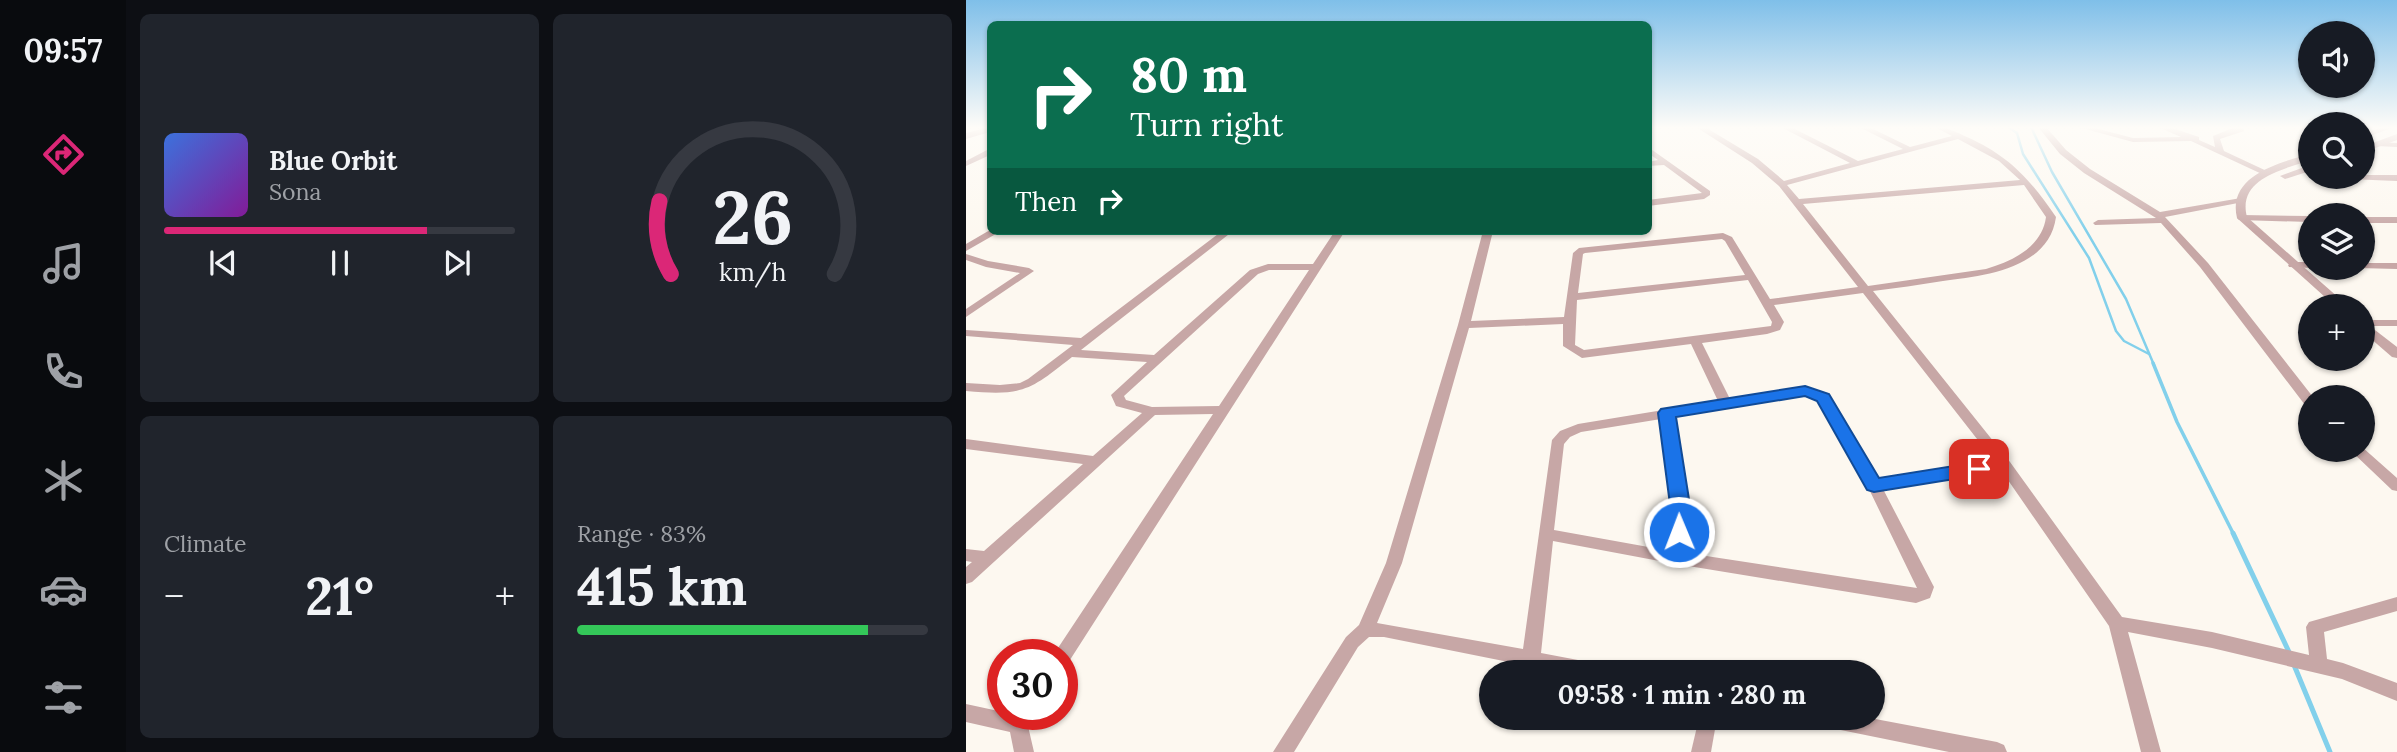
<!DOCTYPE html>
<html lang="en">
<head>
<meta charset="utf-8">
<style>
  body { margin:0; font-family:Lora,serif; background:#20242c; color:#f1f3f6; height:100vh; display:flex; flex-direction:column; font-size:26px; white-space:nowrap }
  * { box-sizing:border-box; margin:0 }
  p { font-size:23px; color:#9ea1a6 }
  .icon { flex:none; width:38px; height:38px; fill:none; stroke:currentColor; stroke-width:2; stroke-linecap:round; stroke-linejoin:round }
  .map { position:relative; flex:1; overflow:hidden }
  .drawer { display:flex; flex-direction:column; gap:14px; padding:14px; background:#0d0f14; width:840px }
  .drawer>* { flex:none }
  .hud { position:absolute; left:21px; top:21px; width:665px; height:214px; border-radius:10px; box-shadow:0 2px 5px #0004; background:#0b6e4f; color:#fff; overflow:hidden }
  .fabs { position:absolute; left:1332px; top:21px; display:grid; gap:14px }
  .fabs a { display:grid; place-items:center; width:77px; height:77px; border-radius:50%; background:#171b24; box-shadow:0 2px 5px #0004; font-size:35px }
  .speed { position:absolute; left:21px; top:639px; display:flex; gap:14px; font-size:35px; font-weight:700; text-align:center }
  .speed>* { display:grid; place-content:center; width:91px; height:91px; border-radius:50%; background:#171b24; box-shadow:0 2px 5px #0004; line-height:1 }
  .speed .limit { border:10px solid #d22; background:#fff; color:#111 }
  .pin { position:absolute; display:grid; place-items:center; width:60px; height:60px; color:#fff; margin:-30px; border-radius:14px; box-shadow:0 4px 10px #0006 }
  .me { position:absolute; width:77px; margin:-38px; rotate:359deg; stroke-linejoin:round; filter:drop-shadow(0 0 5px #0008) }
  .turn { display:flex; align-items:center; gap:24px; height:147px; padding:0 28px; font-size:32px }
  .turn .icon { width:91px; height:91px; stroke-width:2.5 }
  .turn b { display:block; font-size:49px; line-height:60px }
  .then { display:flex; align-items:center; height:66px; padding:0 28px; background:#0003; gap:14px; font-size:26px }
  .big { font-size:52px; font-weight:800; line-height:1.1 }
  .drawer .card { flex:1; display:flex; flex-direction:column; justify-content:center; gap:10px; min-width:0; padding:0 24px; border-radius:10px; background:#20242c }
  .drawer .dial { align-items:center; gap:0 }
  .dial svg { height:182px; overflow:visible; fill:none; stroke:#363941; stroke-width:7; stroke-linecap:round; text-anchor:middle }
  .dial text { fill:#f1f3f6; stroke:none }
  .song { display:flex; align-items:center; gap:21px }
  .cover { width:84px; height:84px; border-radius:10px; background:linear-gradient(135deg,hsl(220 70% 55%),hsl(290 70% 35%)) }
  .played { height:7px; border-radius:4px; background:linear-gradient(90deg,#db2777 75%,#363941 75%) }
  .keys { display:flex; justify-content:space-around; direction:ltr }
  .heat { display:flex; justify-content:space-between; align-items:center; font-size:38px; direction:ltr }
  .charge { height:10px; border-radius:5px; background:linear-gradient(90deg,#34c759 83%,#363941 0) }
  .drawer .tiles { flex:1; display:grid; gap:14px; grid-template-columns:repeat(2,1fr) }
  .trip { position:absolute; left:513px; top:660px; width:406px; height:70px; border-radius:35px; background:#171b24; box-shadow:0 2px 5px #0004; font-weight:800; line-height:70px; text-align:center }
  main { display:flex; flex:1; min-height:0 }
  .dock { display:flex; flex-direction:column; width:126px; justify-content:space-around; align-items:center; background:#090b0e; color:#9ea1a6 }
  .dock .icon { width:49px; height:49px }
  .dock .active { color:#db2777 }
  .dock b { font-size:32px; color:#f1f3f6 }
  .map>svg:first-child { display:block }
</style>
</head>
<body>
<main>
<nav class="dock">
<b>09:57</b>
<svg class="icon active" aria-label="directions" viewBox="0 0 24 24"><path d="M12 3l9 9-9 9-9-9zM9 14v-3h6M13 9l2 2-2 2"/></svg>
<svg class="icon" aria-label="music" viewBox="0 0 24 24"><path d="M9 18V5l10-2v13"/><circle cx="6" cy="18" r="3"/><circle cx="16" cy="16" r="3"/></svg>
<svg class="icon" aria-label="phone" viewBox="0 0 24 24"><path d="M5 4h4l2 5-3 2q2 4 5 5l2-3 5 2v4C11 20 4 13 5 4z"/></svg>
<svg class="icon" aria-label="climate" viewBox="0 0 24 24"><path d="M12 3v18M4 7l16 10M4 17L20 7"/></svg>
<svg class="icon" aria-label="car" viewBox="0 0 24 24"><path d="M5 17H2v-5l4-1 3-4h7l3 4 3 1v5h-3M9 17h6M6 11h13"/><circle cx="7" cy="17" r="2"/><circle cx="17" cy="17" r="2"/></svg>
<svg class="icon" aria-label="filters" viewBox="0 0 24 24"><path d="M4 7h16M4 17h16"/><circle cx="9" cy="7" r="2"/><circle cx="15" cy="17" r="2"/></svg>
</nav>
<section class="drawer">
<div class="tiles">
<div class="card">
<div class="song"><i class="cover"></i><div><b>Blue Orbit</b><p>Sona</p></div></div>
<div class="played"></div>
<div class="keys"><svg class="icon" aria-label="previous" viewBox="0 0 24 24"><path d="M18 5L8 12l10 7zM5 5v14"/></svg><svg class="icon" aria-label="pause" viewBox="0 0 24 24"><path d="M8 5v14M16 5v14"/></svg><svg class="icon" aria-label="next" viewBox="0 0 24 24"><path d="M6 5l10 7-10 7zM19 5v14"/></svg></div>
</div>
<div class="card dial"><svg viewBox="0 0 100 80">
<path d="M14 69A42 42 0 1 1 86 69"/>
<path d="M14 69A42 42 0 0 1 9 37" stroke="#db2777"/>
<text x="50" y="56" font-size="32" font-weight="700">26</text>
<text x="50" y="72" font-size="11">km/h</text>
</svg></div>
<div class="card"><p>Climate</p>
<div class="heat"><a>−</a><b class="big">21°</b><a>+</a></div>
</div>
<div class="card"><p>Range · 83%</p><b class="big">415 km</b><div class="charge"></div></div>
</div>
</section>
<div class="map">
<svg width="1431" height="752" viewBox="0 0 1431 752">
  <rect width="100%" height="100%" fill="#fdf8f0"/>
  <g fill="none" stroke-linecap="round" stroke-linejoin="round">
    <g stroke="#82d0eb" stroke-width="2.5">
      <polyline points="1042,127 1051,133 1057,154 1123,258 1150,331 1158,341 1183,354"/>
      <polyline points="1065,127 1086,172 1160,299 1188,365"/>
    </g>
    <polyline stroke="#82d0eb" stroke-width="3.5" points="1187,363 1211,422 1268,535"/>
    <g stroke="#82d0eb" stroke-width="5">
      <polyline points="1267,533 1323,652"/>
      <polyline points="1328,665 1364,752"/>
    </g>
    <g fill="#c7a7a6" fill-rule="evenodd">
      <path d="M 730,127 L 739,127 L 792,159 L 818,181 L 884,163 L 815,127 L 825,127 L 892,161 L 937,149 L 893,127 L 903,127 L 944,147 L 986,136 L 969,127 C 981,127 990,132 1001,137 C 1043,156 1064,179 1090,217 C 1083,269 1018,276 977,281 C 953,285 930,288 907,291 L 1044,462 L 1156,617 L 1246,632 L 1343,655 L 1340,627 L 1343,622 L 1431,597 L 1431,611 L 1358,632 L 1361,659 L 1377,663 L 1431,683 L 1431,701 L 1376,679 L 1246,648 L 1162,632 L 1195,752 L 1175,752 L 1143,626 L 1035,470 L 917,489 L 968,587 L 964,598 L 950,603 L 704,563 L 587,541 L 575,653 L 633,664 L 639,666 L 642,672 L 592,672 L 418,637 L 403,637 L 392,647 L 328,752 L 307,752 L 380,637 L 393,625 L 420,563 L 492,325 L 517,231 L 527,231 L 505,321 L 598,317 L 607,253 L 613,248 L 757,233 L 766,237 L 804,299 L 892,287 L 813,186 L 786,163 ZM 992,139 L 1033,161 L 1054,180 L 833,199 L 821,185 ZM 1058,185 L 1080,217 C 1076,247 1047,261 1020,269 L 902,286 L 837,204 ZM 756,239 L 759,241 L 779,275 L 612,293 L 617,254 L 619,253 ZM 782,280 L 806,322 L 805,326 L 618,350 L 609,345 L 611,300 ZM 897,293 L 1029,462 L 912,479 L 861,394 L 839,387 L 764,399 L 736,343 L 801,334 L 814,330 L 818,322 L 808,305 ZM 597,324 L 597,346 L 616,358 L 725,344 L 752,401 L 612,424 L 594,431 L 586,440 L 557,649 L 411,623 L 436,563 L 503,328 ZM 838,395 L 852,400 L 901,485 L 951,588 L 714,552 L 721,532 L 722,512 L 708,417 ZM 695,419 L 708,512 L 705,532 L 699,550 L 588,530 L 598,444 L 604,437 L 615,432 Z"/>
      <polygon points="1072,127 1080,127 1100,150 1124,169 1194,212 1275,198 1275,202 1272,203 1199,217 1242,263 1347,397 1344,397 1344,406 1339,405 1234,267 1195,223 1129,225 1127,223 1132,220 1190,218 1118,173 1094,154"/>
      <polygon points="1112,127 1125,127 1167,138 1215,137 1192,127 1203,127 1233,137 1233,140 1249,147 1247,136 1269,127 1277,127 1278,131 1254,139 1258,151 1305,173 1298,175 1225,141 1167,142"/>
      <polygon points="1408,142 1431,143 1431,147 1411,146 1407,144"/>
      <polygon points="682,147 744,191 744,195 738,199 682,206 682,200 736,193 698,165 682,166 682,162 692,160 682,153"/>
      <polygon points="21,150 24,150 24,155 0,166 0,161"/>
      <polygon points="1396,175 1431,175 1431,181 1382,179 1378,177 1396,177"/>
      <polygon points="1276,215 1344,216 1344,222 1273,220 1271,218"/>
      <rect x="1396" y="217" width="35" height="6"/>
      <polygon points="24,230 35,231 0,251 0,244"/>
      <path d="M 256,231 L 267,231 L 115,350 L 188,355 L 284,270 L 302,264 L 347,264 L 369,231 L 379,231 L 102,663 L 96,665 L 96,654 L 88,654 L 90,651 L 247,414 L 189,415 L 6,582 L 0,584 L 0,567 L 6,562 L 0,561 L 0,549 L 18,551 L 117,464 L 0,449 L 0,439 L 127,456 L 176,413 L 150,406 L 145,395 L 181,362 L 106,357 C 63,391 57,396 0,391 L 0,383 L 34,385 L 54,383 L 62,379 L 107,345 L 0,336 L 0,330 L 115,338 ZM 303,270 L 343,270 L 253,406 L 186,407 L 160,400 L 158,396 L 292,274 Z"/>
      <polygon points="0,254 22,261 63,268 68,271 0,317 0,309 54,273 20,267 0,260"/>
      <polygon points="1327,262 1344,262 1345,268 1323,267 1322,265"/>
      <polygon points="1396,263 1431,263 1431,269 1392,268 1396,268"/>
      <rect x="1396" y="320" width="35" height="6"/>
      <polygon points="1396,447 1431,478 1431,491 1426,490 1384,450 1396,450"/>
      <polygon points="0,704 37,712 37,714 68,714 62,726 68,752 48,752 44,732 0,722"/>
      <polygon points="733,718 751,718 745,752 725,752"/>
      <polygon points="851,718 904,718 1031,742 1038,745 1041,752 983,752 860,727 853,724"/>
    </g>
    <g fill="#c7a7a6" fill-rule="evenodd">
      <polygon points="24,127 24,132 0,139 0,133"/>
      <polygon points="1416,127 1428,127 1396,139 1396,134"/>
      <polygon points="1431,134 1431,140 1396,153 1396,147"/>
      <path d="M 1344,154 L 1344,160 C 1316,170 1271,179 1281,217 L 1382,306 L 1369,306 L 1271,218 C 1261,176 1312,163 1344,154 Z"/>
      <polygon points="1344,165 1344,171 1319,179 1314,176"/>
      <polygon points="1396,320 1431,347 1431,358 1426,357 1396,331"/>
    </g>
  </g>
  <linearGradient id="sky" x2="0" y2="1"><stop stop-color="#7fbfe9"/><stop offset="0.55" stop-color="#fefcf8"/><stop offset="1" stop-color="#fefcf8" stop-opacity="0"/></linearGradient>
  <rect width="1431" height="232" fill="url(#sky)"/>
  <polygon fill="#1a73e8" stroke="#114b97" stroke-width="2" points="839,386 863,394 913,478 1013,462 1019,464 1022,469 1019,473 1013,475 908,492 901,490 851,401 839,396 710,417 725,512 720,538 713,540 706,538 703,532 705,512 692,413 695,409"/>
</svg>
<div class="fabs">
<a><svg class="icon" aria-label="sound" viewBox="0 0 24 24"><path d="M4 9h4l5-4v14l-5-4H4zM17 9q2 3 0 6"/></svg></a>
<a><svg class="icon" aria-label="search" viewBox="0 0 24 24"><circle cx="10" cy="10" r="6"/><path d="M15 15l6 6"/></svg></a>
<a><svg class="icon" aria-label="layers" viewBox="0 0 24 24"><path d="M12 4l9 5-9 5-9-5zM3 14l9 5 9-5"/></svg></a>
<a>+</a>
<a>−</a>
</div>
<div class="speed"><div class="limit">30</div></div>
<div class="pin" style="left:1013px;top:469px;background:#d93025"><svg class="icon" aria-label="arrive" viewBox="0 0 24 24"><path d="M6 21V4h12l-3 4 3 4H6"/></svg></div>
<svg class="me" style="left:713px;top:532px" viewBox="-20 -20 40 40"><circle r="17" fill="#1a73e8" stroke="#fff" stroke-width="3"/><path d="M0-11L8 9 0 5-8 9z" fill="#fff"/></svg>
<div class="trip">09:58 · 1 min · 280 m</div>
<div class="hud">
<div class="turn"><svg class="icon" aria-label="right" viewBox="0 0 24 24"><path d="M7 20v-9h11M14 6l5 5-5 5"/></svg><div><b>80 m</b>Turn right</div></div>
<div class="then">Then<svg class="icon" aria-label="right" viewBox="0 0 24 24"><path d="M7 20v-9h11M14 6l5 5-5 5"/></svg></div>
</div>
</div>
</main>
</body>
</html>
